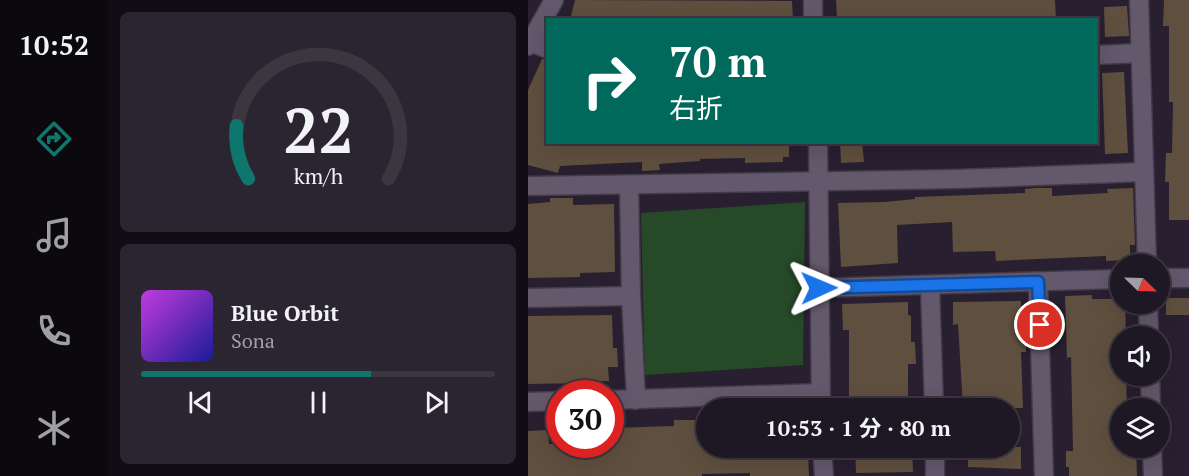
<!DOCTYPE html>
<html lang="ja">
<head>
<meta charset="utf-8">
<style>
  body { margin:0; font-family:"PT Serif","Noto Sans JP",serif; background:#2b2431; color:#f1f3f6; height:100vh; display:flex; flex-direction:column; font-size:22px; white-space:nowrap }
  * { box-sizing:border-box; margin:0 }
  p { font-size:20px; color:#a19fa6 }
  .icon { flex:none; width:33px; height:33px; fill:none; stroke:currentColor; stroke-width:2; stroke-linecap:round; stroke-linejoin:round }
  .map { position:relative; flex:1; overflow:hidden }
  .drawer { display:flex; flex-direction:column; gap:12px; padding:12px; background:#100d14; width:420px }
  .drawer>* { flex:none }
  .banner { position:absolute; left:18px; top:18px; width:552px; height:126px; border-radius:0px; box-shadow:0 6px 24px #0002,0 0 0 2px #3c3641; background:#00695c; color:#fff; overflow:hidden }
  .needle { width:39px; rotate:113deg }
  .buttons { position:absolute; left:582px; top:254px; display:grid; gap:12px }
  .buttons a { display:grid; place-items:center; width:60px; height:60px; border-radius:50%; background:#1e1724; box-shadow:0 6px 24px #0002,0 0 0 2px #3c3641; font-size:30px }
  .speed { position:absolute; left:18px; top:380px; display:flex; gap:12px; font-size:30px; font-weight:700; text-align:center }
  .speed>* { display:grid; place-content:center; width:78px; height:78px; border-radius:50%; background:#1e1724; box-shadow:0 6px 24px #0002,0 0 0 2px #3c3641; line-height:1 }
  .speed .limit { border:9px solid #d22; background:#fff; color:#111 }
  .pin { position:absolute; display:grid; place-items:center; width:51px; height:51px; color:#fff; margin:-26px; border:3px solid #fff; border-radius:50%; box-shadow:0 2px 6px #0007 }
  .me { position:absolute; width:66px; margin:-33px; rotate:89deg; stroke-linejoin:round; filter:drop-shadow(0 0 4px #0008) }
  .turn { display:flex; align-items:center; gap:21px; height:126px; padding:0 24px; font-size:27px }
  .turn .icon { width:78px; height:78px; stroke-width:2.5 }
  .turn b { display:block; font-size:42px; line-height:51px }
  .drawer .card { flex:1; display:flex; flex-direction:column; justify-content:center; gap:9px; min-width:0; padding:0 21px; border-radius:9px; background:#2b2431 }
  .drawer .dial { align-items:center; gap:0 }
  .dial svg { height:156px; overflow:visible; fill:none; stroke:#3c3641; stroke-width:7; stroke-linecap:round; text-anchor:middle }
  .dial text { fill:#f1f3f6; stroke:none }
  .song { display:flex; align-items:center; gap:18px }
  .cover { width:72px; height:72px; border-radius:9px; background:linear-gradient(135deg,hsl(290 70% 55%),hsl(240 70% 35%)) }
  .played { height:6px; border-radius:3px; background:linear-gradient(90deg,#0f766e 65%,#3c3641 65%) }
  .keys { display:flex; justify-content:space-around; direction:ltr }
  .trip { position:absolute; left:168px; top:398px; width:324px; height:60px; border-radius:30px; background:#1e1724; box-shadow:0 6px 24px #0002,0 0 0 2px #3c3641; font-weight:700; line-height:60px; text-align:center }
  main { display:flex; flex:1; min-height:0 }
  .tabs { display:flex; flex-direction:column; width:108px; justify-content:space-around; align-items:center; background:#0c090e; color:#a19fa6 }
  .tabs .icon { width:42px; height:42px }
  .tabs .selected { color:#0f766e }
  .tabs b { font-size:27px; color:#f1f3f6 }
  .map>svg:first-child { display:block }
</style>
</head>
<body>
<main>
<nav class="tabs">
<b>10:52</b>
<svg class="icon selected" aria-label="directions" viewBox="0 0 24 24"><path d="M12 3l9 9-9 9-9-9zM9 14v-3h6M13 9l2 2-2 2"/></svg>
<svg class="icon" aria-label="music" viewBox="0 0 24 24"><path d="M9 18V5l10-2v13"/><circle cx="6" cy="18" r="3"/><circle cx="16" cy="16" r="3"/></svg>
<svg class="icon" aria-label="phone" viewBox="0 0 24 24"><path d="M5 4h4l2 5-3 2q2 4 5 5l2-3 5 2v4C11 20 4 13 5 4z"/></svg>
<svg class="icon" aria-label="climate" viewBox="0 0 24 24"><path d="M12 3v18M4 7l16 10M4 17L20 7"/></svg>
</nav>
<section class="drawer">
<div class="card dial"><svg viewBox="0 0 100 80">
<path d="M14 69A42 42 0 1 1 86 69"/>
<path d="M14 69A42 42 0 0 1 8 42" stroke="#0f766e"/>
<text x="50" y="56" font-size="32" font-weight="700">22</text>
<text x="50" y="72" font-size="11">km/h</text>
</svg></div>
<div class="card">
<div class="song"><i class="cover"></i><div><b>Blue Orbit</b><p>Sona</p></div></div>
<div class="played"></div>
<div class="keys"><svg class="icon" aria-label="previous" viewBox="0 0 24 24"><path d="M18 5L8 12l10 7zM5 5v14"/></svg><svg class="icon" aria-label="pause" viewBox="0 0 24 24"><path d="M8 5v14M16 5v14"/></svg><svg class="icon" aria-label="next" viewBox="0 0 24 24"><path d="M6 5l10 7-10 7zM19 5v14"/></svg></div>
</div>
</section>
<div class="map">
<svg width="661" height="476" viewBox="0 0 661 476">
  <rect width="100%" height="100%" fill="#281f30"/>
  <polygon fill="#264a28" points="277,202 275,365 117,375 113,213"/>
  <g fill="#5f4f3e">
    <polygon points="47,0 264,1 265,20 42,20"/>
    <polygon points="308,0 527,0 528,20 309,20"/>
    <polygon points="636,0 661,0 661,220 641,220 641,182 637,182 638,153 644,153 645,102 641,102 641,26 635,26"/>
    <polygon points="599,6 601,36 577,37 576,7"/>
    <polygon points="14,59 20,60 20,142 261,142 261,157 255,157 255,162 217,163 217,158 172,159 172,161 131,164 132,170 114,171 114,162 32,166 30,173 0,165 0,90"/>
    <polygon points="596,72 600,153 577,154 574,73"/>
    <polygon points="312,142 334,142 336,162 313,163"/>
    <polygon points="507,188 524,188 524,196 580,193 579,189 605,188 607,245 602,245 602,260 578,261 578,256 468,261 467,251 425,252 424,222 369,225 370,263 313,267 310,203 357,202 387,199 387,197 497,193 497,189"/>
    <polygon points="22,198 45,198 45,205 86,204 87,272 52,273 52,277 0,278 0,204 22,202"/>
    <polygon points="564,295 564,299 592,299 592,303 597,303 598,336 592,336 592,375 598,375 599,408 592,408 592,447 608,447 609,476 541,476 541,467 538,467 538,451 545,451 543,357 539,358 537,296"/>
    <rect x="638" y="298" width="23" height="17"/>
    <polygon points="493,301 493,331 498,331 498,352 493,352 495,408 435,408 430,324 425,325 425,302"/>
    <polygon points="380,302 380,315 383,316 383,342 387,342 388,364 380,364 380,408 328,408 328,401 321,401 321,330 315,330 314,304"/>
    <polygon points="84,315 85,348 89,348 90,367 80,367 81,381 57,381 57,383 0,384 0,316"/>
    <polygon points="146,420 172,420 173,447 247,447 247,453 280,452 281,476 222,476 222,473 174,474 174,476 0,476 0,431 20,430 21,444 82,444 82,428 146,426"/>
    <polygon points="327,447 384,447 385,472 328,473"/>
    <polygon points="440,447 493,447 493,469 440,467"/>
  </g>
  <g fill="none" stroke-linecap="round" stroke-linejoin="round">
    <defs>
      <g id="minor">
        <polyline points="285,0 285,20"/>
        <polyline points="611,0 619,264"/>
        <polyline points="2,42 20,49"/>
        <polyline points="0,46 26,0"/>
        <polyline points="568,55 612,53"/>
        <polyline points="290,142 293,408"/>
        <polyline points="101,185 103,296 108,400"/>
        <polyline points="0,186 428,179 616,172"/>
        <polyline points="632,278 661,278"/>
        <polyline points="510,282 516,476"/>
        <polyline points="402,285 406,408"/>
        <polyline points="291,288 592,279"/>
        <polyline points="0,298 103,296"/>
        <polyline points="620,303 621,336"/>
        <polyline points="622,375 623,408"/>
        <polyline points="82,400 292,393"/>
        <polyline points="0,402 32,401"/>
        <polyline points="294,447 296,476"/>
        <polyline points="407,447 407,476"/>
        <polyline points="624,447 625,476"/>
      </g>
    </defs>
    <use href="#minor" stroke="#423a48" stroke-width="21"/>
    <use href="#minor" stroke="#63586c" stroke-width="18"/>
  </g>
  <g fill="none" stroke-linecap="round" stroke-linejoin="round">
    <defs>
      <polyline id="route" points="291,288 510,282 512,325"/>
    </defs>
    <use href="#route" stroke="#114b97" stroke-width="15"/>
    <use href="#route" stroke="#1a73e8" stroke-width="10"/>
  </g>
</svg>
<div class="buttons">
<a><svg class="needle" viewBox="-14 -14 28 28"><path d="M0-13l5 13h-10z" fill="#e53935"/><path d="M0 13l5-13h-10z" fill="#a19fa6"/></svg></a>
<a><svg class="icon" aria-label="sound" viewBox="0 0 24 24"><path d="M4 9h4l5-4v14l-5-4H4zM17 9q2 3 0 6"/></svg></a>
<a><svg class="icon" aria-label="layers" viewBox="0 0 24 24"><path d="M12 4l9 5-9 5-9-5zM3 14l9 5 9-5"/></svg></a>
</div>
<div class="speed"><div class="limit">30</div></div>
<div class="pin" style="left:512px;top:325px;background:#d93025"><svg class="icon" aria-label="arrive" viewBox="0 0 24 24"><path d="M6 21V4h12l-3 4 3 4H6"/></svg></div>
<svg class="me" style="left:291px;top:288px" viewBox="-20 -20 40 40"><path d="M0-17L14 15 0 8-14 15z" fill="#1a73e8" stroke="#fff" stroke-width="4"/></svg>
<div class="trip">10:53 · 1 分 · 80 m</div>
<div class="banner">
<div class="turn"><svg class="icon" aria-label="right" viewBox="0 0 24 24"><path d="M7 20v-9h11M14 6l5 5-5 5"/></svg><div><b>70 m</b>右折</div></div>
</div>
</div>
</main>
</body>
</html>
